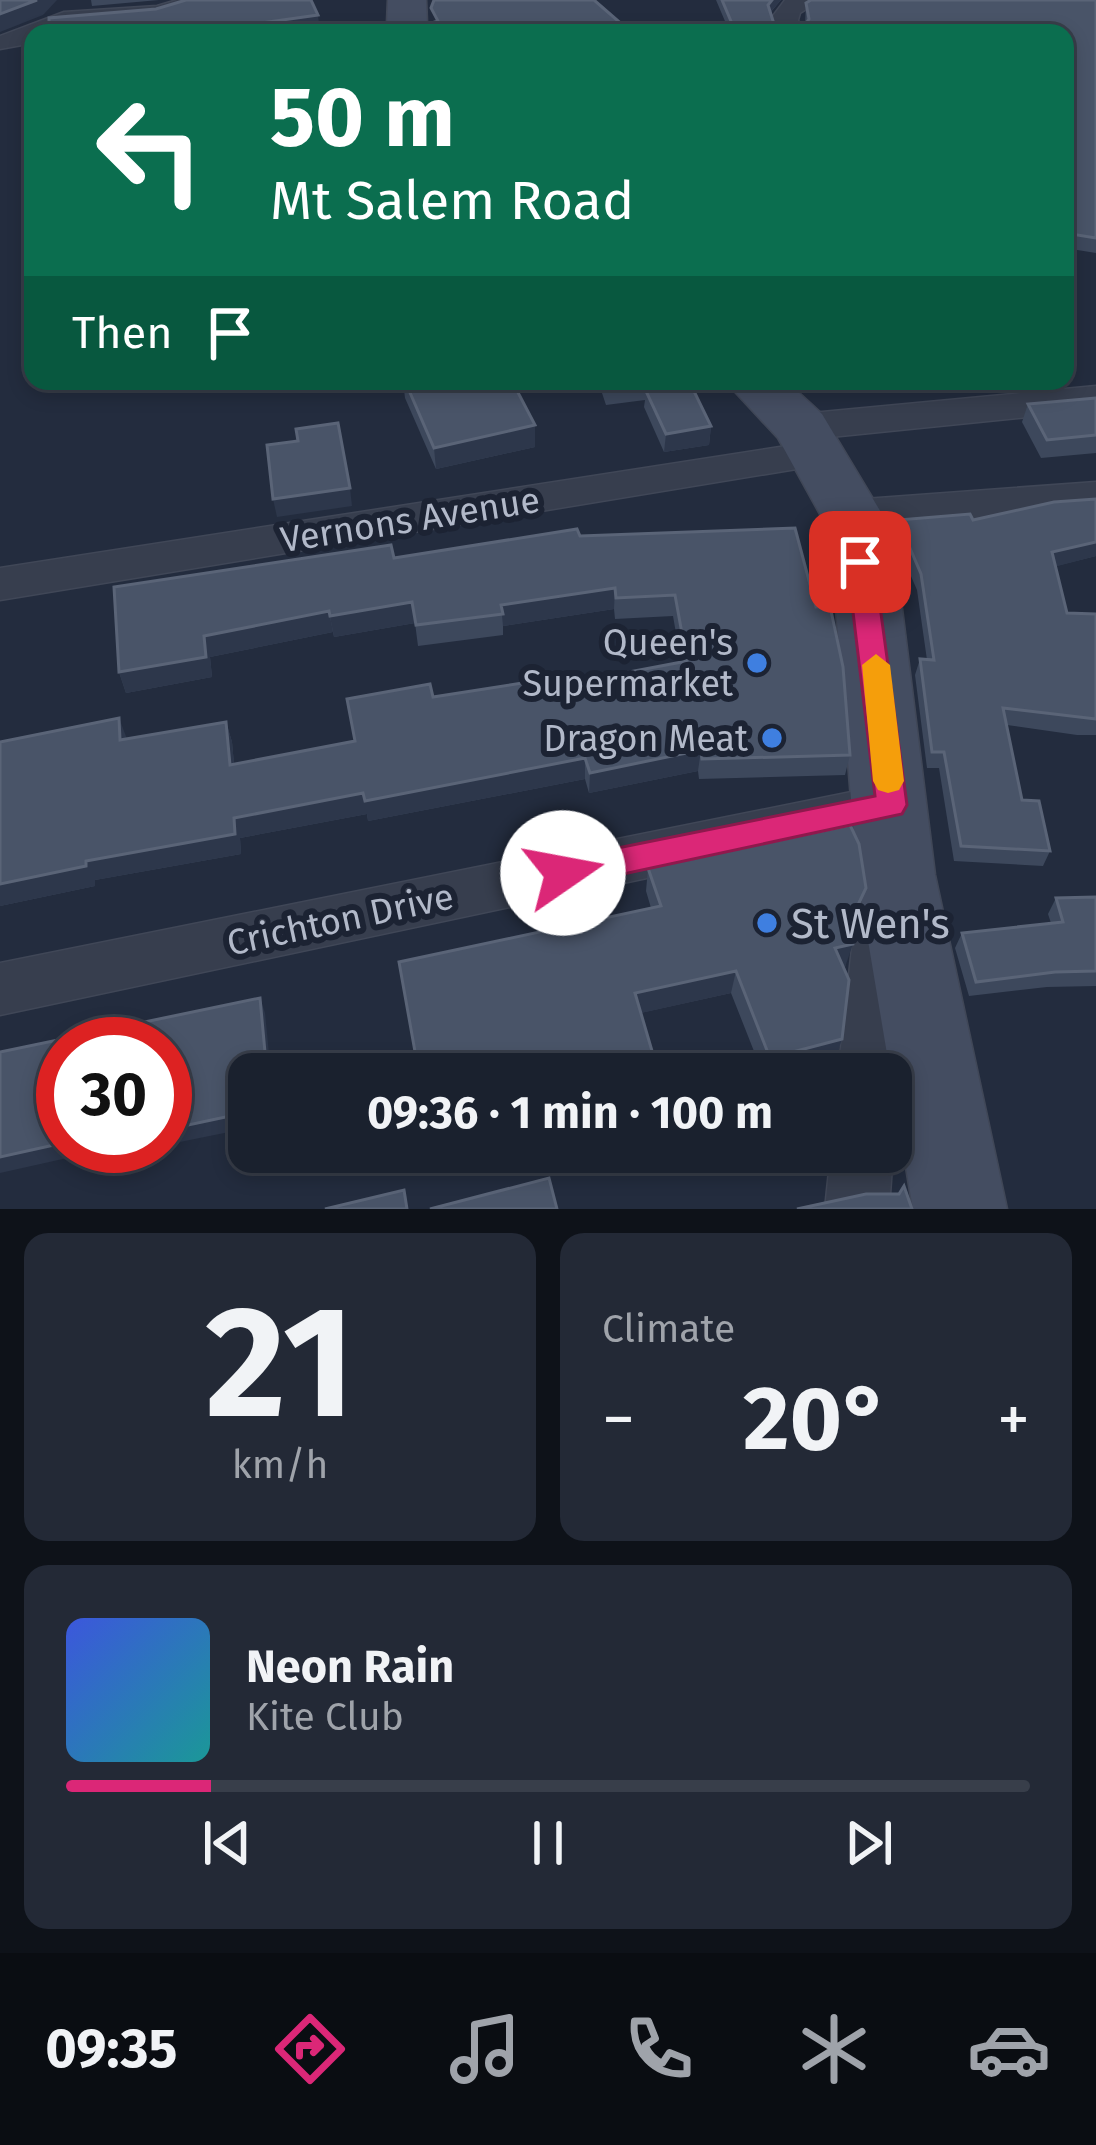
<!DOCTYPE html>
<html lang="en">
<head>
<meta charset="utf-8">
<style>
  body { margin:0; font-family:"Fira Sans",sans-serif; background:#232936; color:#f1f3f6; height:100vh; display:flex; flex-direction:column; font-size:45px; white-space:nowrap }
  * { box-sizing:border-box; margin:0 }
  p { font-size:39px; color:#9fa3aa }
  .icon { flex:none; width:66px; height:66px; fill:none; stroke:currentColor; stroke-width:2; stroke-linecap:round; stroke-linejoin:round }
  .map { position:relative; height:1209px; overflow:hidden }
  .side { display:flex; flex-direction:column; gap:24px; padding:24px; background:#0e1219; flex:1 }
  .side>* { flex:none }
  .banner { position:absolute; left:24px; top:24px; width:1050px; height:366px; border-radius:24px; box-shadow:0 6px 18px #0003,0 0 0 3px #383e4a; background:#0b6e4f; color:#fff; overflow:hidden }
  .speed { position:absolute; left:36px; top:1017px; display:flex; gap:24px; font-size:60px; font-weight:700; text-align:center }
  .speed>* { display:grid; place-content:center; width:156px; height:156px; border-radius:50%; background:#1a212e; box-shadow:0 6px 18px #0003,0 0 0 3px #383e4a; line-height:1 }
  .speed .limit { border:18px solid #d22; background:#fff; color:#111 }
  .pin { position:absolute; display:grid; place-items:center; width:102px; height:102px; color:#fff; margin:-51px; border-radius:24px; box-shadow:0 6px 18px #0006 }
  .me { position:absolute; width:132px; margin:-66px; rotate:78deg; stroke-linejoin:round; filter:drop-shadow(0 0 9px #0008) }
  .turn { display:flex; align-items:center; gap:42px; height:252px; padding:0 48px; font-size:54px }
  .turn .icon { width:156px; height:156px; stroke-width:2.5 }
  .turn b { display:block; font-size:84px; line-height:102px }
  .then { display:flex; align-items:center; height:114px; padding:0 48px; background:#0003; gap:24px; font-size:45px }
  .big { font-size:90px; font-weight:700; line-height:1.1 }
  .side .widget { flex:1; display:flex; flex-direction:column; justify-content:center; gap:18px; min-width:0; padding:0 42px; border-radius:24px; background:#232936 }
  .side .dial { align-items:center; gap:0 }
  .dial b { font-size:156px; line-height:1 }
  .song { display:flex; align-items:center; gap:36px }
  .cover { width:144px; height:144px; border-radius:18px; background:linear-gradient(135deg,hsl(230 70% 55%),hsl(180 70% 35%)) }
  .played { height:12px; border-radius:6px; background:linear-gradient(90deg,#db2777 15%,#383e4a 15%) }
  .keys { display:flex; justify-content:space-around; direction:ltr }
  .heat { display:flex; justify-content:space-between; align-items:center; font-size:66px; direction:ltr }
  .side .tiles { flex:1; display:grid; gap:24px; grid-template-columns:1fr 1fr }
  .widget:last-child { grid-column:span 2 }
  .trip { position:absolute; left:228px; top:1053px; width:684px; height:120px; border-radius:24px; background:#1a212e; box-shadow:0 6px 18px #0003,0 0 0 3px #383e4a; font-weight:700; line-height:120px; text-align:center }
  .menu { display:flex; height:192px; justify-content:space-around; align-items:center; background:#0a0d12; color:#9fa3aa }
  .menu .icon { width:84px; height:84px }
  .menu .current { color:#db2777 }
  .menu b { font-size:54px; color:#f1f3f6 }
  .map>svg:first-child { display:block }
</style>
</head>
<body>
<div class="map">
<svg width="1096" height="1209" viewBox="0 0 1096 1209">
  <rect width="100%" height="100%" fill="#232c3e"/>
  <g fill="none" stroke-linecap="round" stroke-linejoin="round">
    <defs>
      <g id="street">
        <polygon points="177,0 218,0 214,6 159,22 33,33 33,43 0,49 0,36 64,12 157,6"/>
        <polygon points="785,0 821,0 800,13 798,20 803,33 775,33 770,20"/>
        <polygon points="1096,386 1096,410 801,440 787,436 781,427 787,418 801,414"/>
        <polygon points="819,441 833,445 839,454 833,463 0,600 0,568"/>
        <polygon points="1096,482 1096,510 851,528 836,524 830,514 836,504 851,500"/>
        <polygon points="891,784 909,790 917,805 908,837 890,844 872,837 869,831 0,1015 0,963"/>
        <polygon points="881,905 900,913 908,930 898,1074 891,1090 891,1074 838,1074 854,930 862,913"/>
        <polygon points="891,1147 893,1152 889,1209 825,1209 831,1152 891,1152"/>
      </g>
      <g id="secondary">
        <polygon points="388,0 426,0 427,23 434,33 394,33 387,23"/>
        <polygon points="725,381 786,381 822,414 882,514 902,609 935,875 1007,1209 913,1209 857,875 836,609 820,514 778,438"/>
      </g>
    </defs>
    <use href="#street" stroke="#404757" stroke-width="3"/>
    <use href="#secondary" stroke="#404757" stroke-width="3"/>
    <use href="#street" fill="#373e4e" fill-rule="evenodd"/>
    <use href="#secondary" fill="#444d61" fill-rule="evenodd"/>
  </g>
  <g fill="#3d485c">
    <polygon points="91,0 159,0 92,6"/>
    <polygon points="716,0 781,0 770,13 774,24 805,25 806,3 1096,0 1096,253 1065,248 1065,33 730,33"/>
    <polygon points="403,381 512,381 535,425 535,447 436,469 405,398"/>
    <polygon points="598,381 672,381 671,385 711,426 709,445 664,452 644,407 645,400 606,405"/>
    <polygon points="1096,398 1096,453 1041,458 1022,422 1028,404"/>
    <polygon points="1096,499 1096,556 1056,566 1067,613 1096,614 1096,735 1077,735 1007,725 1022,800 1050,851 1043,866 954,861 939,768 927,768 915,675 920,659 927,660 917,590 894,537 898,520 973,520"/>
    <polygon points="795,528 850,755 845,775 699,779 698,771 589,793 585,779 368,821 367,814 240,838 241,854 95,880 95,886 0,906 127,739 226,722 232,742 234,764 355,741 433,697 550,687 681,662 673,616 615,619 614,609 503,626 503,635 418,646 415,623 334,637 333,632 210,657 212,677 126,693 119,672 394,558 580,536"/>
    <polygon points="648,868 866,888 856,916 845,967 843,967 842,1039 835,1060 783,1074 763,1074 731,993 640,1013 657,1068 656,1074 419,1074 651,908 646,891"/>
    <polygon points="1096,897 1096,986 1047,987 969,996 955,948 962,933 1051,923 1048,914 1056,898"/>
  </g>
  <g fill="#2d374b">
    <polygon points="37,0 57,0 43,15 0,32 0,14"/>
    <polygon points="772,0 781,0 766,17 768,5"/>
    <polygon points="318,15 320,33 233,33 232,27"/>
    <polygon points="74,24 76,33 51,33 49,26"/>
    <polygon points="465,25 466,33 421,33"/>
    <polygon points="535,425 535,447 436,469 434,448"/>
    <polygon points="711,426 709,445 664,452 666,434"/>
    <polygon points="350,488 352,506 277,517 273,499"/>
    <polygon points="1096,542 1096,556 1046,569 1052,552"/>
    <polygon points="615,588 614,609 503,626 501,605"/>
    <polygon points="412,602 415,623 334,637 330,616"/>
    <polygon points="329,611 333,632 210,657 212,677 126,693 119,672 204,636"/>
    <polygon points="119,718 127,739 120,740"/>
    <polygon points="226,722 232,742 236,785 230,765"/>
    <polygon points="701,750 698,771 589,793 590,773"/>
    <polygon points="585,758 585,779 368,821 367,814 240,838 241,854 95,880 95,886 0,906 0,884 234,818 363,793"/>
    <polygon points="853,944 845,967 828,971 835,948"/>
    <polygon points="736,971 731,993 632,1015 635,993"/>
    <polygon points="260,998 265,1013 271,1074 267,1074"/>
    <polygon points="842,1039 835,1060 783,1074 766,1074 770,1058"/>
    <polygon points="657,1068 656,1074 630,1074"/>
    <polygon points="249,1112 249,1128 165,1145 165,1130"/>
    <polygon points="63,1143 63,1146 121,1146 0,1173 0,1157"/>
  </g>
  <g fill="#495468" stroke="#5a6477" stroke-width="3">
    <polygon points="0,0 37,0 0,14"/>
    <polygon points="186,0 311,0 318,15 232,27 235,33 75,33 74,24 49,26 49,18 156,9"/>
    <polygon points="434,0 594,0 632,33 467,33 465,25 421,33 425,25 438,21 431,8"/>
    <polygon points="722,0 772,0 768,5 774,24 805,25 809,19 806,3 811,0 1096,0 1096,238 1065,233 1065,33 736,33"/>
    <polygon points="405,381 512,381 535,425 434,448"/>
    <polygon points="605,381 656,381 607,387"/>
    <polygon points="690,383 711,426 666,434 645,389"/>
    <polygon points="1096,398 1096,435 1047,440 1028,404"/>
    <polygon points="338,423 350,488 273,499 267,445 298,441 296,429"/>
    <polygon points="1096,499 1096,542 1052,552 1067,613 1096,614 1096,719 1003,708 1022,800 1039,801 1050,851 961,846 944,752 932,752 920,659 934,660 921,574 898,520 970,514 973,520 1054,502"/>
    <polygon points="795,528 816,607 830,606 843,667 850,755 702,759 701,750 590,773 585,758 365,801 363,793 234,818 235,834 86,861 86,866 0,884 0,742 119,718 120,740 226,722 230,765 355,741 347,699 430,684 433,697 548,679 550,687 687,661 675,595 616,598 615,588 501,605 503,614 416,625 412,602 330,616 329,611 204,636 206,657 119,672 114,587 391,545 394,558 577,529 580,536"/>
    <polygon points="850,825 859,844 866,888 857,907 853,944 835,948 849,980 842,1039 770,1058 736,971 635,993 657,1068 630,1074 419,1074 399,962 661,906 648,868"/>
    <polygon points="1096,897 1096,971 1055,972 976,982 962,933 1063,922 1056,898"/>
    <polygon points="260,998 267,1074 249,1074 249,1112 165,1130 165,1044 63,1044 63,1143 0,1157 0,1052"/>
    <polygon points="549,1178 557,1209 430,1209"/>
    <polygon points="904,1186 912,1209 797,1209 866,1194 899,1194"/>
    <polygon points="404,1190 407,1209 325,1209"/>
  </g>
  <polygon fill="#db2777" stroke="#8e194d" stroke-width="3" points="860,552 874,562 907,805 902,814 563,887 551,883 547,873 551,863 563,859 875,796 847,562"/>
  <polygon fill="#f59e0b" points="876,654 890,665 904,781 899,790 888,793 878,790 873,781 862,665"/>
  <g fill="#3f7fe0" stroke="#1c2333" stroke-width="4.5">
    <circle cx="757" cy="663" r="12"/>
    <circle cx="772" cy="738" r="12"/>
    <circle cx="767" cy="923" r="12"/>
  </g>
  <g text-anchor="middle" stroke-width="12" stroke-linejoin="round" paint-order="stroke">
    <g font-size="36" fill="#b2b9c9" stroke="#1c2333">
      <text transform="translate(410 519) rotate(-9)" y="13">Vernons Avenue</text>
      <text transform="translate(340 919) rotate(-12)" y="13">Crichton Drive</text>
    </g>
    <g font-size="36" fill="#b2b9c9" stroke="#1c2333" text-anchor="end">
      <text x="733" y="655">Queen's<tspan x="733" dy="41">Supermarket</tspan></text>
      <text x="748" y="751">Dragon Meat</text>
    </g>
    <g font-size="42" fill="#b2b9c9" stroke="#1c2333" text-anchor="start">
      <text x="791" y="938">St Wen's</text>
    </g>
  </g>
</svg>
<div class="speed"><div class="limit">30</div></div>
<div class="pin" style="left:860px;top:562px;background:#d93025"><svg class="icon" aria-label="arrive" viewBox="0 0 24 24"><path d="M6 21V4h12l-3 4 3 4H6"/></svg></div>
<svg class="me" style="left:563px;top:873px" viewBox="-20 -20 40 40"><circle r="19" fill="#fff"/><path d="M0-13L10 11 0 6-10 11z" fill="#db2777"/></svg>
<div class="trip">09:36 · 1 min · 100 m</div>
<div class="banner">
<div class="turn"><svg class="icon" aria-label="left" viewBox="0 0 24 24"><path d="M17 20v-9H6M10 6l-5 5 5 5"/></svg><div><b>50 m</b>Mt Salem Road</div></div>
<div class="then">Then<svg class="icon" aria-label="arrive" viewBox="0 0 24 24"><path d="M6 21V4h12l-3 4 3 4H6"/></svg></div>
</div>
</div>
<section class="side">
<div class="tiles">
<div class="widget dial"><b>21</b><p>km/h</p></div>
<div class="widget"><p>Climate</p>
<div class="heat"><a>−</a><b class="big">20°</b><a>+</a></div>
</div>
<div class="widget">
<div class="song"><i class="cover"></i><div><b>Neon Rain</b><p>Kite Club</p></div></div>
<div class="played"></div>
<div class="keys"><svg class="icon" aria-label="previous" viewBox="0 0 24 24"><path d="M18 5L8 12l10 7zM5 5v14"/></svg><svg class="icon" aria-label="pause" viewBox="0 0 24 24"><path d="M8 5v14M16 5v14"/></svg><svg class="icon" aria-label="next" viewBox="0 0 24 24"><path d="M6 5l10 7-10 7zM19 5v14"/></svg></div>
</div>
</div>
</section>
<nav class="menu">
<b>09:35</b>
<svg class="icon current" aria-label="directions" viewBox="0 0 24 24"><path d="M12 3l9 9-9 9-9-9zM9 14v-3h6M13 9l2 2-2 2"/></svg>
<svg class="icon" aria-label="music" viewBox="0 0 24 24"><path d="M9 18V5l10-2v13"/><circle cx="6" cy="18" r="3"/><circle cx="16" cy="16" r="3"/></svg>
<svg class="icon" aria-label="phone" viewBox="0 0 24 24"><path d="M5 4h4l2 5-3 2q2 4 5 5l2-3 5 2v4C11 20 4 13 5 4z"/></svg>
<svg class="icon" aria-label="climate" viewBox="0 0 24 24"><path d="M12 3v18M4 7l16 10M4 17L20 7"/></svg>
<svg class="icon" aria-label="car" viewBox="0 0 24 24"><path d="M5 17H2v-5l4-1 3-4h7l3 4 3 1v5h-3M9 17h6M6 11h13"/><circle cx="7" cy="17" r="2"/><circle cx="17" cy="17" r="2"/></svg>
</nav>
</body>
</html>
